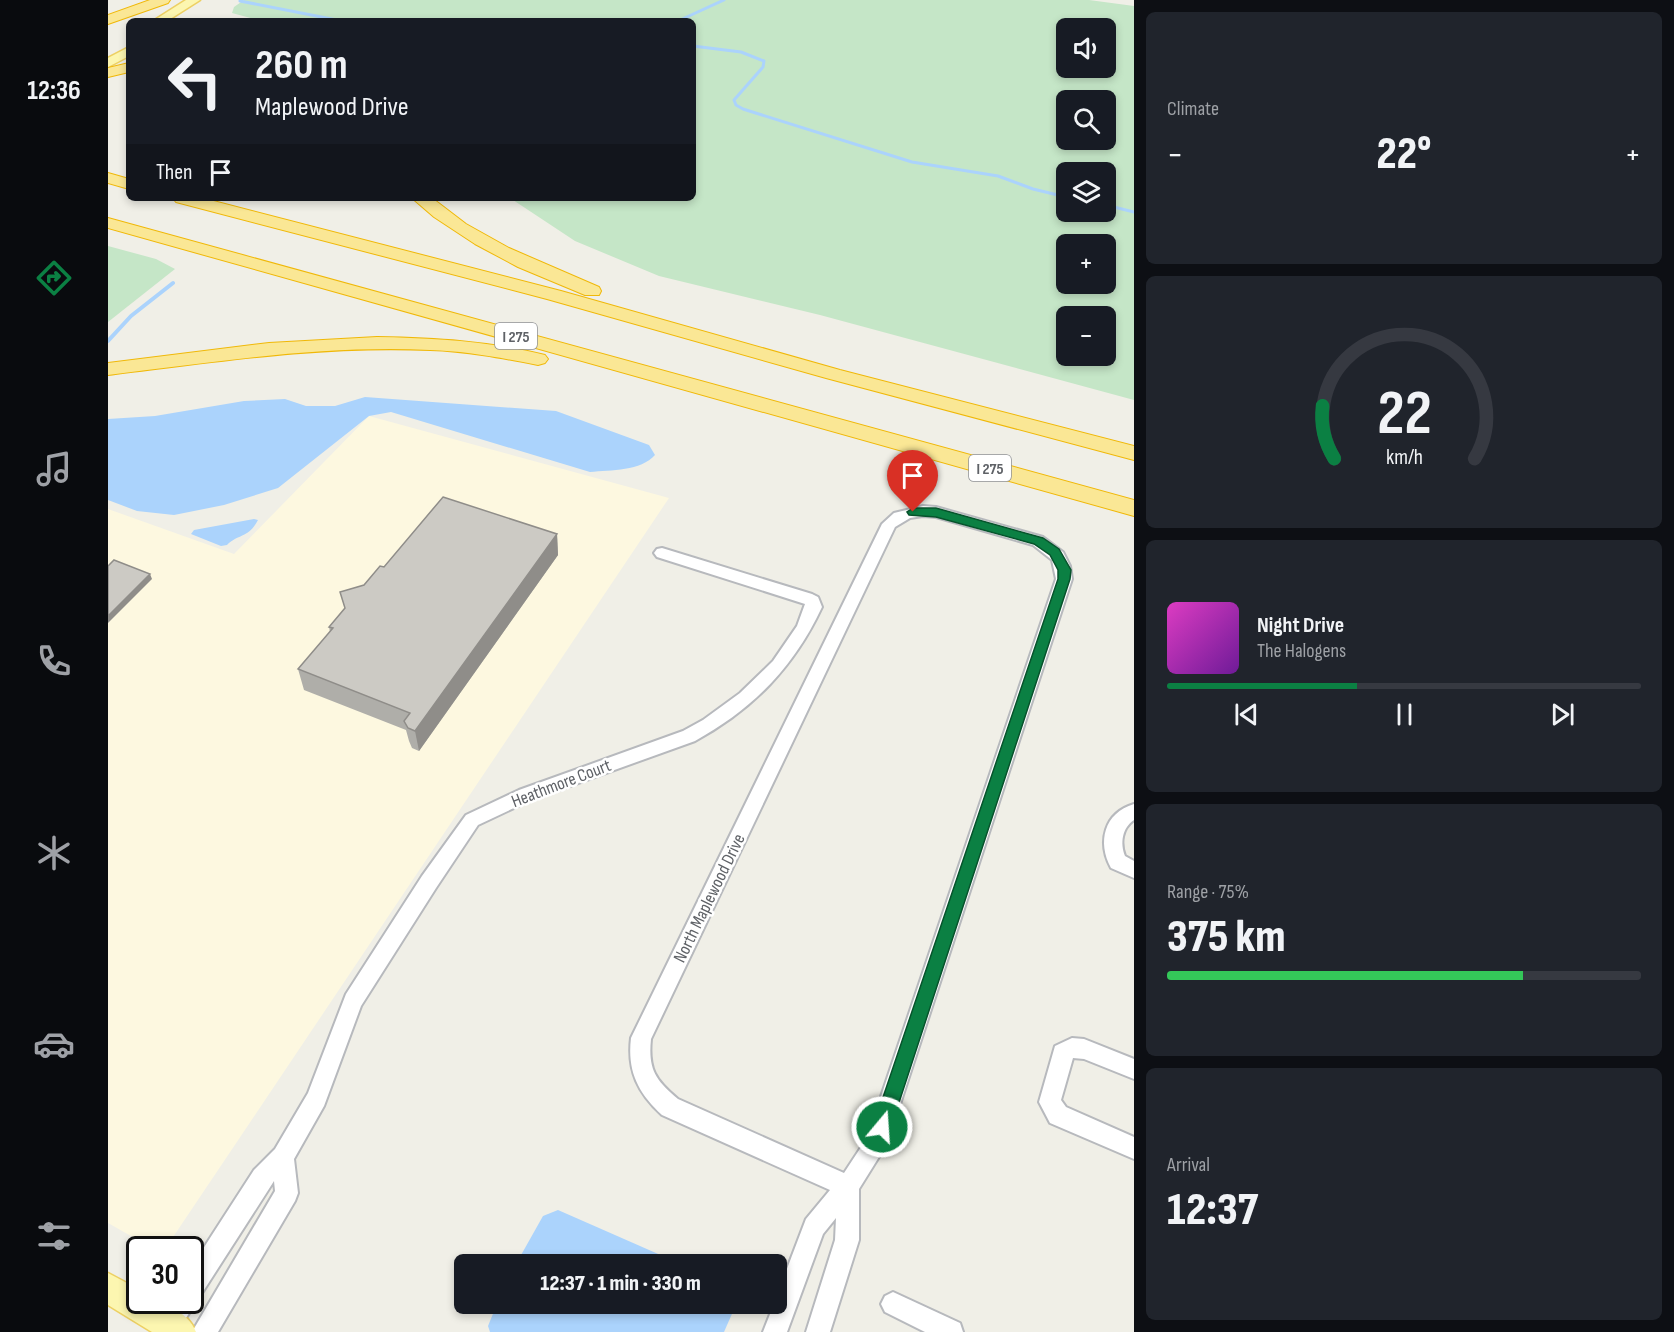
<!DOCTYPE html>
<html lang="en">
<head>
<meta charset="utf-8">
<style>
  body { margin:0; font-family:"Sofia Sans Condensed",sans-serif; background:#20242c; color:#f1f3f6; height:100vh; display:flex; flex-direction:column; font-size:22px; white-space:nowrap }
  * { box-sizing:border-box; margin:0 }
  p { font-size:20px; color:#9ea1a6 }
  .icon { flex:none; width:33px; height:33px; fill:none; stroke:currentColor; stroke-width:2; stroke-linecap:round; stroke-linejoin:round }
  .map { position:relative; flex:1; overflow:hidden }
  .sheet { display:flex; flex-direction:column; gap:12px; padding:12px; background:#0d0f14; width:540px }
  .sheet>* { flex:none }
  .top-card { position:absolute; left:18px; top:18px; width:570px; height:183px; border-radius:9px; box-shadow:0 3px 9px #0003; background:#171b24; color:#f1f3f6; overflow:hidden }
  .controls { position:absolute; left:948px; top:18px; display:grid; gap:12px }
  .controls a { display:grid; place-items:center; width:60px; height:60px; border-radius:9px; background:#171b24; box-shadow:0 3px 9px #0003; font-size:30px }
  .speed { position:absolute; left:18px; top:1236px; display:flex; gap:12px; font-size:30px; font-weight:700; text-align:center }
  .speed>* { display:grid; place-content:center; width:78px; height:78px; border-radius:50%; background:#171b24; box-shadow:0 3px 9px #0003; line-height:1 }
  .speed .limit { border:3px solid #111; border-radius:9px; background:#fff; color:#111 }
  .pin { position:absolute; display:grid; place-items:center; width:51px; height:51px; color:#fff; margin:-62px -26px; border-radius:50% 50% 50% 0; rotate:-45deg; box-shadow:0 0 6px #0007 }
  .pin .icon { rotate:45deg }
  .me { position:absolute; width:66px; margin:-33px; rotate:18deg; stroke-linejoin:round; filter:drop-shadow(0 0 4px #0008) }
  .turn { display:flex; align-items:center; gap:21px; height:126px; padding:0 30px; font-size:27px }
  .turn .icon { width:78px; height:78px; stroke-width:2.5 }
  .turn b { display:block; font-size:42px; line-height:51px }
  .then { display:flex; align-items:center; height:57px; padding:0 30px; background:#0003; gap:12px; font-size:22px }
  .big { font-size:45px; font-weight:800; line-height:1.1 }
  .sheet .card { flex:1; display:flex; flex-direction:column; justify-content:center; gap:9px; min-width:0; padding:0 21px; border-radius:9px; background:#20242c }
  .sheet .dial { align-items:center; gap:0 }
  .dial svg { height:156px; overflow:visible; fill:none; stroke:#363941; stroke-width:7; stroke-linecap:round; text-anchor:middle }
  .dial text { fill:#f1f3f6; stroke:none }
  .song { display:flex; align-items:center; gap:18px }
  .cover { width:72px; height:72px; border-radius:9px; background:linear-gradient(135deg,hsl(310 70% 55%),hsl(280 70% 35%)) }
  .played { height:6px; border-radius:3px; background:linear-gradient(90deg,#0b8043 40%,#363941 40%) }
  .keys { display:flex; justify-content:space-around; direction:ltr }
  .heat { display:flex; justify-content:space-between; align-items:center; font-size:33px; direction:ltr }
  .charge { height:9px; border-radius:4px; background:linear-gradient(90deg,#34c759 75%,#363941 0) }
  .trip { position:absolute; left:346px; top:1254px; width:333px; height:60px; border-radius:9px; background:#171b24; box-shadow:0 3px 9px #0003; font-weight:800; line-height:60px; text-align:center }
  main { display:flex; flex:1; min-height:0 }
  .dock { display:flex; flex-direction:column; width:108px; justify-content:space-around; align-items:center; background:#090b0e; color:#9ea1a6 }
  .dock .icon { width:42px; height:42px }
  .dock .active { color:#0b8043 }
  .dock b { font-size:27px; color:#f1f3f6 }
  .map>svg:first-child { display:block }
</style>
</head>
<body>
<main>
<nav class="dock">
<b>12:36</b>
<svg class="icon active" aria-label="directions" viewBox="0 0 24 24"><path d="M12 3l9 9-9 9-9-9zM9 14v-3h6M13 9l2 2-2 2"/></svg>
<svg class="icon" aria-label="music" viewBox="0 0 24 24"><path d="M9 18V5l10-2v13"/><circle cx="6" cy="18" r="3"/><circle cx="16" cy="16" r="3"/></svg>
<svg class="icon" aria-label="phone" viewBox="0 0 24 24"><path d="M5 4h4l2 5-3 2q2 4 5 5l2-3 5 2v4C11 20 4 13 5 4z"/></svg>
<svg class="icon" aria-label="climate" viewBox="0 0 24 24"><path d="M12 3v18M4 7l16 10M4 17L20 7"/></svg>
<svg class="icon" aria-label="car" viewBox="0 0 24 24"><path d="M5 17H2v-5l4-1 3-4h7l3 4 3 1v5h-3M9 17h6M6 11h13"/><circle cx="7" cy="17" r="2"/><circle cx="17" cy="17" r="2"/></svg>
<svg class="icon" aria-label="filters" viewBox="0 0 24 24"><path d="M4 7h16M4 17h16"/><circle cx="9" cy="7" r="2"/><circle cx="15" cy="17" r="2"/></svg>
</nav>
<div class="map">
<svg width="1026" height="1332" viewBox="0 0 1026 1332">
  <rect width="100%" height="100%" fill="#f0efe7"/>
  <polygon fill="#fdf8e0" points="261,416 561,498 57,1249 46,1249 0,1223 0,509 126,554"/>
  <g fill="#c5e6c7" fill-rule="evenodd">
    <path d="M 136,0 L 981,0 L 1026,6 L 1026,400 L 712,315 L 551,276 L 467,241 L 402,198 L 585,198 L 585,21 L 153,21 L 124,13 L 126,7 ZM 958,28 L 998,28 L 998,68 L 958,68 ZM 958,100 L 998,100 L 998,140 L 958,140 ZM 958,172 L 998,172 L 998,212 L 958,212 ZM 958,244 L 998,244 L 998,284 L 958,284 ZM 958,316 L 998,316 L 998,356 L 958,356 Z"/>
    <polygon points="0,246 48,259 67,269 0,322"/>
  </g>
  <g fill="#abd3fc">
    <path d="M 257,397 L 448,411 L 541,445 L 547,455 C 533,471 503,470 482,472 L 283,412 L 261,416 L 170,488 L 116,505 L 66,515 L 29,511 L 0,500 L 0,419 L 47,416 L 136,401 L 177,399 L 198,406 L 227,406 Z"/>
    <path d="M 146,519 L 150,520 C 140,539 131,533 119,545 L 113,546 L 83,534 L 86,530 Z"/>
    <polygon points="450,1210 573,1264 408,1264 435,1216"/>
    <polygon points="389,1304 624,1304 627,1307 616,1332 382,1332 380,1326"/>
  </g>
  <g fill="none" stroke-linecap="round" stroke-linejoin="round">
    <g stroke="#abd3fc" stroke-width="3">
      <polyline points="132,1 234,21"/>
      <polyline points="570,21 616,0"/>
      <polyline points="585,46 633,52 656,61 655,67 626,100 628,105 635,109 804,162 890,176 925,189 958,197"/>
      <polyline points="204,199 207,198"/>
      <polyline points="998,205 1026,212"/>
    </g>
    <polyline stroke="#abd3fc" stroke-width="4" points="0,341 23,316 65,283"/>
    <defs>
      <g id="minor">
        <path d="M 815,506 L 828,507 L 935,537 L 955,552 L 962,566 L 964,579 L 779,1144 L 751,1189 L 751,1240 L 722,1332 L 698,1332 L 727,1240 L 728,1218 L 715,1234 L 679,1332 L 655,1332 L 666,1304 L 669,1304 L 669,1295 L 698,1219 L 722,1190 L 554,1115 C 530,1093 519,1071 523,1038 L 774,524 L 786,513 ZM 815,516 L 828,517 L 925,545 L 944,560 L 948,579 L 759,1138 L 736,1173 L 570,1099 C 547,1080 540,1069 543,1039 L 787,527 L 802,518 Z"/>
        <path d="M 554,548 L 704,594 L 710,597 L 714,607 C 686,667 645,709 587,741 L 423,800 L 370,825 L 328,888 L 253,1006 L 216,1106 L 186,1159 L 190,1193 L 187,1201 L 110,1332 L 84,1332 L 167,1191 L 166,1181 L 69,1332 L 51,1332 L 48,1324 L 62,1300 L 82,1300 L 82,1269 L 146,1170 L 167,1149 L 200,1093 L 238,994 L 314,876 L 358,815 L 411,790 L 575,731 L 595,720 L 632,693 L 665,661 L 689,626 L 697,604 L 549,557 L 546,553 L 549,549 Z"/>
        <path d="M 1026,804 L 1026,820 C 1014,828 1012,843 1017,856 L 1026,861 L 1026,878 L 1003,868 C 989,842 996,813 1026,804 Z"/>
        <polygon points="964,1038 976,1039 1026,1059 1026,1079 976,1059 965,1058 953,1100 958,1107 1026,1137 1026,1159 942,1123 931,1102 947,1046"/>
        <polygon points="785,1292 852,1323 855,1332 817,1332 777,1312 773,1304 777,1296"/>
      </g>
      <g id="major">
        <polygon points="78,0 92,0 59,21 45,21"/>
        <polygon points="21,47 21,56 0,67 0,58"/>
        <path d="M 0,1273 L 32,1290 L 32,1300 C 53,1300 80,1311 88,1332 L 44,1332 L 0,1305 Z"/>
      </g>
      <g id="highway">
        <polygon points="42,0 62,0 60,3 0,24 0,15"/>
        <polygon points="21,63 21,72 0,77 0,68"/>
        <polygon points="0,173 21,179 21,189 0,183"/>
        <polygon points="65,198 94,198 453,291 732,370 1026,446 1026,460 718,378 439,299 68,202"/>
        <polygon points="304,198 324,198 358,224 401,248 491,287 493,291 491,295 477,295 410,267 367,244 326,217"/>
        <polygon points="0,218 1026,500 1026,516 0,228"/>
        <path d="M 269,337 C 326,338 382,341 437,355 L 440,359 L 437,363 L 430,365 C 394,358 358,351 322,350 C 214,345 107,362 0,375 L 0,363 L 161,343 Z"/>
      </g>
    </defs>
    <use href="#minor" stroke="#b7b9bd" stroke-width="4"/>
    <use href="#major" stroke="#edd063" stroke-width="3"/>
    <use href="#highway" stroke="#f0b808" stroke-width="2"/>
    <use href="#minor" fill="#fff" fill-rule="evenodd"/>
    <use href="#major" fill="#fcf6b0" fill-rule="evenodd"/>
    <use href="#highway" fill="#fae795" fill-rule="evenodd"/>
  </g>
  <polygon fill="#afaea9" points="449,534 450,555 311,751 304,748 301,741 298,730 196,690 190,669 222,632 221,627 237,609 232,592 256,585 276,567"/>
  <g fill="#8f8d89">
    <polygon points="449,534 450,555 311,751 307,731"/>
    <polygon points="42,574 44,579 0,623 0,616"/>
  </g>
  <g fill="#cccac4" stroke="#8f8d89" stroke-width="1.5">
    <polygon points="335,497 449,534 307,731 300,728 296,721 302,713 190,669 225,628 221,627 237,608 232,592 256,585 272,566 276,567"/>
    <polygon points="6,560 42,574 0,616 0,566"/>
  </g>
  <polygon fill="#0b8043" stroke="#07532c" stroke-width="1.5" points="805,508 828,508 935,538 951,549 963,570 962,579 783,1127 780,1133 774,1136 768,1133 765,1127 950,579 950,570 942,555 926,544 828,517 801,515 799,512"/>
  <g text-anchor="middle" stroke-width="5" stroke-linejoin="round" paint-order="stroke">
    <g fill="#fff" stroke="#8f9195" stroke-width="1.5">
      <rect x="387" y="323" width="42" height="26" rx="4.5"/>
      <rect x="861" y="455" width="42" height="26" rx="4.5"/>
    </g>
    <g font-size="16" font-weight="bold" fill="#5f6267">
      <text x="408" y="342">I 275</text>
      <text x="882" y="474">I 275</text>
    </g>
    <g font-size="18" fill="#5f6267" stroke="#fff">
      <text transform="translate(453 783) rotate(-21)" y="6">Heathmore Court</text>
      <text transform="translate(601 898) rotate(-64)" y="6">North Maplewood Drive</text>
    </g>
  </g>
</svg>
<div class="controls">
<a><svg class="icon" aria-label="sound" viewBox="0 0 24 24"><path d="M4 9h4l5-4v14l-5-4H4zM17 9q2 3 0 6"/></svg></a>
<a><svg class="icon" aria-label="search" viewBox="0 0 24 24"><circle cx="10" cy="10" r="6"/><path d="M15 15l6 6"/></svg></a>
<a><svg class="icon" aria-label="layers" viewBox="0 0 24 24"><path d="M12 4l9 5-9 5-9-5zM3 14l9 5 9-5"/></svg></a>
<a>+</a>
<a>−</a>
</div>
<div class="speed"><div class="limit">30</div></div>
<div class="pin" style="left:805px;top:512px;background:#d93025"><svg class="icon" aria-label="arrive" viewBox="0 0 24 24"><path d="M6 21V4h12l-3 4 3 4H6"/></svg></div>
<svg class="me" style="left:774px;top:1127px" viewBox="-20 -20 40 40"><circle r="17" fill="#0b8043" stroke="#fff" stroke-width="3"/><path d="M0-11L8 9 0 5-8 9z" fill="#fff"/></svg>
<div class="trip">12:37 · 1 min · 330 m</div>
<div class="top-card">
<div class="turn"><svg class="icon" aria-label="left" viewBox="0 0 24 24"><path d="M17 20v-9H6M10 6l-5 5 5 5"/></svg><div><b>260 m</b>Maplewood Drive</div></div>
<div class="then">Then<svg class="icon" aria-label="arrive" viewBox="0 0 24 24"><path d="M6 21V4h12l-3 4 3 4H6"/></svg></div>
</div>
</div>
<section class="sheet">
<div class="card"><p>Climate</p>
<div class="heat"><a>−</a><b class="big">22°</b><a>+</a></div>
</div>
<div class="card dial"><svg viewBox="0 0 100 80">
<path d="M14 69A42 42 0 1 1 86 69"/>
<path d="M14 69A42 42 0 0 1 8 42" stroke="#0b8043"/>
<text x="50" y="56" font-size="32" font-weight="700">22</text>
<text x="50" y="72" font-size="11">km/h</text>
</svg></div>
<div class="card">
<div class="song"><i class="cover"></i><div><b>Night Drive</b><p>The Halogens</p></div></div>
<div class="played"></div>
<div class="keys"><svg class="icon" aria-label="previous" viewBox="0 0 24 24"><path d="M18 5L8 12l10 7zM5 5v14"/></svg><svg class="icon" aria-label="pause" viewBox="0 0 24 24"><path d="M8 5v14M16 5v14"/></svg><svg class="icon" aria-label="next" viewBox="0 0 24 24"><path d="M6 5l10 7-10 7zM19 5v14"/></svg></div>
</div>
<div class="card"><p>Range · 75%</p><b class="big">375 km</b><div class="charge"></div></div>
<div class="card"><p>Arrival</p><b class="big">12:37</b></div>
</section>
</main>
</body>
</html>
